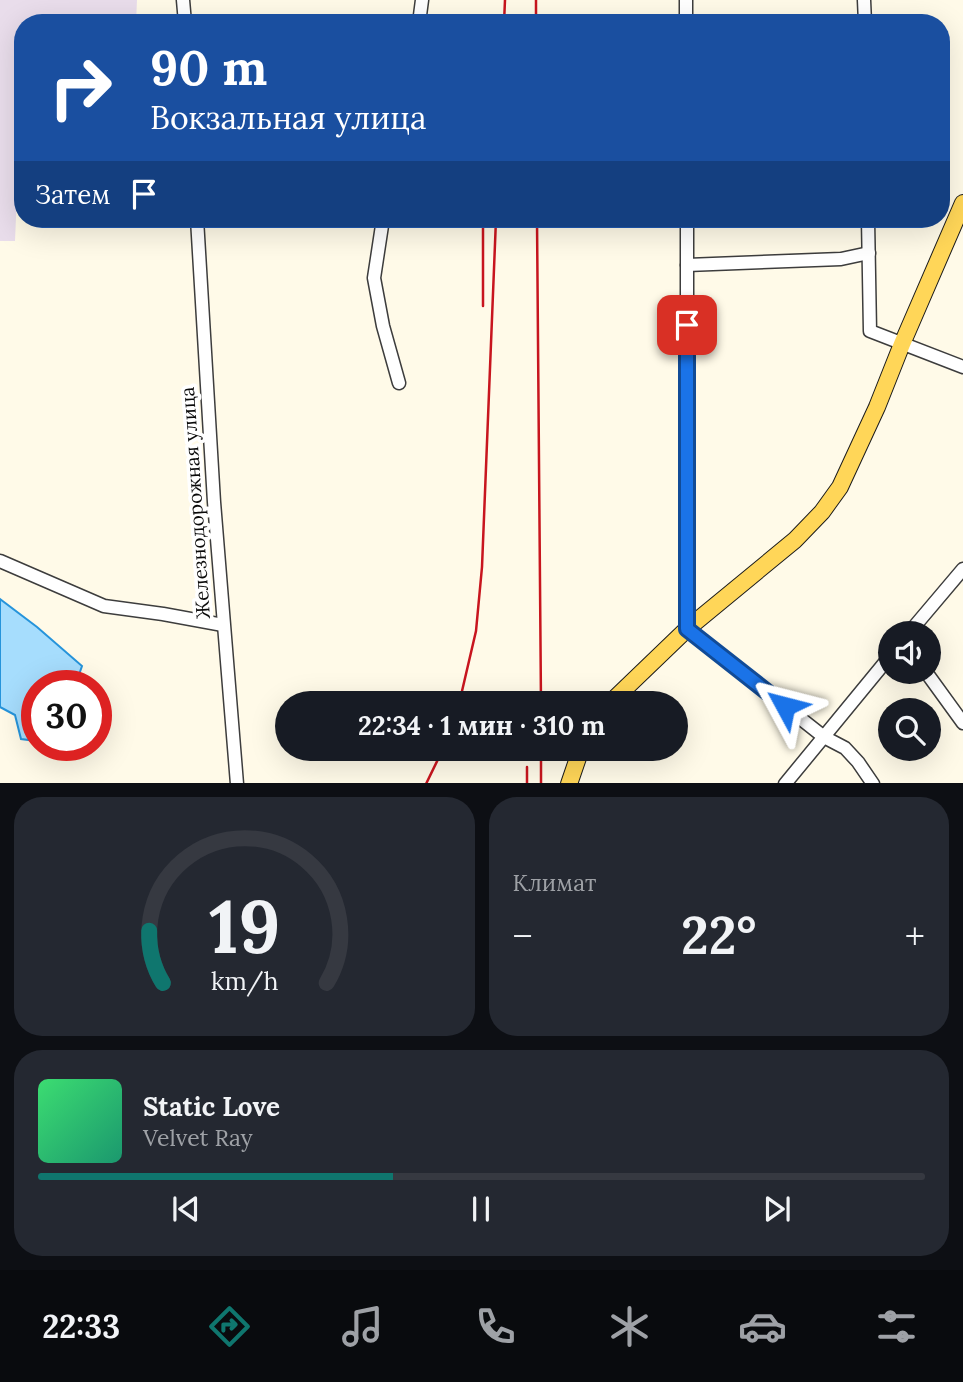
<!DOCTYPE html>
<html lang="ru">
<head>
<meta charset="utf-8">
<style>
  body { margin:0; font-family:Lora,serif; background:#242831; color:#f1f3f6; height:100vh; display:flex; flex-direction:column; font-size:26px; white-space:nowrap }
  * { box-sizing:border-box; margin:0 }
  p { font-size:23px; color:#9ea1a6 }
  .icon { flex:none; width:38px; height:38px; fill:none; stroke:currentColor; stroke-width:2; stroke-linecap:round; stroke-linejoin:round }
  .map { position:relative; height:783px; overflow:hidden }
  .drawer { display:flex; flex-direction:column; gap:14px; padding:14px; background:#0d0f14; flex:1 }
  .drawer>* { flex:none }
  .guide { position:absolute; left:14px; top:14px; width:936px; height:214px; border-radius:28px; box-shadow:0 7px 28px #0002; background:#1a4fa0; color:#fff; overflow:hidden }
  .buttons { position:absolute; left:878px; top:621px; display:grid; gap:14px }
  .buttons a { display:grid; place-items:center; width:63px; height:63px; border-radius:50%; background:#171b24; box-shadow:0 7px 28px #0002; font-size:35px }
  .speed { position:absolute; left:21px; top:670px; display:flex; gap:14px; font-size:35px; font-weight:700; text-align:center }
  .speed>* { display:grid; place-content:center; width:91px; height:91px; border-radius:50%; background:#171b24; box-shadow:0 7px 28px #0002; line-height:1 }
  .speed .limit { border:10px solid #d22; background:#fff; color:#111 }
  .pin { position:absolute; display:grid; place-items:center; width:60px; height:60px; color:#fff; margin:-30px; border-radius:14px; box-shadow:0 4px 10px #0006 }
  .me { position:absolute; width:77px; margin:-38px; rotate:308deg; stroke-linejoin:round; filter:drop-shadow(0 0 5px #0008) }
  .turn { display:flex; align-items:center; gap:24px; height:147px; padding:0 21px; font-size:32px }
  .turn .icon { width:91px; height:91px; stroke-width:2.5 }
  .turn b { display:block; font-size:49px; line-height:60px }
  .then { display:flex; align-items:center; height:66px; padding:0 21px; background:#0003; gap:14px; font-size:26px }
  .big { font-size:52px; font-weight:800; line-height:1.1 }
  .drawer .tile { flex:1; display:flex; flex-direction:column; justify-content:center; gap:10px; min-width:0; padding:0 24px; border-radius:28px; background:#242831 }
  .drawer .dial { align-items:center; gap:0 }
  .dial svg { height:182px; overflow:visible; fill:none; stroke:#363941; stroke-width:7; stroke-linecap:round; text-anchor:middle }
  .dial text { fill:#f1f3f6; stroke:none }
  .song { display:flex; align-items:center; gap:21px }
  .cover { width:84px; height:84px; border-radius:10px; background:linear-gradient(135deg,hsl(140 70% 55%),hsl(160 70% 35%)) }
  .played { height:7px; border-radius:4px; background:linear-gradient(90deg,#0f766e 40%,#363941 40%) }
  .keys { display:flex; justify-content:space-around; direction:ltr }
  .heat { display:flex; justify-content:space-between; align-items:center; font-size:38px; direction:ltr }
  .drawer .tiles { flex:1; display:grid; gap:14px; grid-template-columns:1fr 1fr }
  .tile:last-child { grid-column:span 2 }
  .trip { position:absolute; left:275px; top:691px; width:413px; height:70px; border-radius:35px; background:#171b24; box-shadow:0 7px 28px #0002; font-weight:800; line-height:70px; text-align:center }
  .menu { display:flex; height:112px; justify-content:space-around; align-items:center; background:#090b0e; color:#9ea1a6 }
  .menu .icon { width:49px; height:49px }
  .menu .selected { color:#0f766e }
  .menu b { font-size:32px; color:#f1f3f6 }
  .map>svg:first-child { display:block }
</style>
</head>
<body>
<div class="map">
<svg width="963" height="784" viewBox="0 0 963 784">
  <rect width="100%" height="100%" fill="#fffae8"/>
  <polygon fill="#e9ddeb" points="0,0 137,0 136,23 23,23 23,121 20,122 15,241 0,241"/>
  <polygon fill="#a6ddfd" stroke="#2694db" stroke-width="2" points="0,599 37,627 82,666 75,686 37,686 37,741 21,739 15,715 0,707"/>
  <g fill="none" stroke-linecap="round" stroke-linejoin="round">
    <defs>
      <g id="minor">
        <polyline points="183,0 185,23"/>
        <polyline points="686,0 686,23"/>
        <polyline points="864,0 865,23"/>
        <polyline points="419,23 422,0"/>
        <polyline points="197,219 214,502 237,784"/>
        <polyline points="383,219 374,278 383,326 399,383"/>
        <polyline points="687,219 687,629 824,737 845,748 858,762 873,784"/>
        <polyline points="868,219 870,331 963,367"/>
        <polyline points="687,265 841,259 869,253"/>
        <polyline points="0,561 104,606 163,614 223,625"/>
        <polyline points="908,634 963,569"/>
        <polyline points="926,672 963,723"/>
        <polyline points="785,784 891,655"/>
      </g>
      <g id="major">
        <polyline points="609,704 687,629 795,540 822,512 840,487 877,407 902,344 963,203"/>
        <polyline points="569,784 581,749"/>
      </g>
    </defs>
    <use href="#minor" stroke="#3d3d3d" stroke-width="15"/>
    <use href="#major" stroke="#1b1b1b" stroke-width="18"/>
    <use href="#minor" stroke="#fff" stroke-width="12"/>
    <use href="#major" stroke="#ffd658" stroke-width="16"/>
    <g stroke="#c8151e" stroke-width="2.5">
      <polyline points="536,0 536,23"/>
      <polyline points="504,23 505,0"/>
      <polyline points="537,219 541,704"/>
      <polyline points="483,306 483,219"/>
      <polyline points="459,704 476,631 482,567 496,219"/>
      <polyline points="541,749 541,784"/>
      <polyline points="527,767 527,784"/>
      <polyline points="426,784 443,749"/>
    </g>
  </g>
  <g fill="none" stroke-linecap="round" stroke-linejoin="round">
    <defs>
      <polyline id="route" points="687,325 687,629 785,706"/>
    </defs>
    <use href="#route" stroke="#114b97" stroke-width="18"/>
    <use href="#route" stroke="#1a73e8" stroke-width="12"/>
  </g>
  <g text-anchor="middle" stroke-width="7" stroke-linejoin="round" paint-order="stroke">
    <g font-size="19" fill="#0a0a0a" stroke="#fff">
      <text transform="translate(195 503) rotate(-94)" y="7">Железнодорожная улица</text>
    </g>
  </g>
</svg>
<div class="buttons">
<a><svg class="icon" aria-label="sound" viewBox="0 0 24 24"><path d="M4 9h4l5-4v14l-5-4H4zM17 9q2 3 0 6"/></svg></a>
<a><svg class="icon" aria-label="search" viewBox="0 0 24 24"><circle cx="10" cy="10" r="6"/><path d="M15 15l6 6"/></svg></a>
</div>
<div class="speed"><div class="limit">30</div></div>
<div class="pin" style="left:687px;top:325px;background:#d93025"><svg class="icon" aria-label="arrive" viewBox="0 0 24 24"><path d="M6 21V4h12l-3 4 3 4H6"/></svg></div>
<svg class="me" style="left:785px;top:706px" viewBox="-20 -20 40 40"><path d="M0-17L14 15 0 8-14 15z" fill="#1a73e8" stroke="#fff" stroke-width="4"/></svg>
<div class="trip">22:34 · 1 мин · 310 m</div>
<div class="guide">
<div class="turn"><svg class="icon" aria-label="right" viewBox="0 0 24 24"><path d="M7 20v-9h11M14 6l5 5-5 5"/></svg><div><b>90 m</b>Вокзальная улица</div></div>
<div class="then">Затем<svg class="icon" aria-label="arrive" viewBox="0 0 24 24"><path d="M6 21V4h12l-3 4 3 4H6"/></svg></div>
</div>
</div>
<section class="drawer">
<div class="tiles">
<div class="tile dial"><svg viewBox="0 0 100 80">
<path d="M14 69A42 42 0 1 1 86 69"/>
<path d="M14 69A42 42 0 0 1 8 46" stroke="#0f766e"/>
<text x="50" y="56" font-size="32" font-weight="700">19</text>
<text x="50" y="72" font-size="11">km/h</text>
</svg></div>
<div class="tile"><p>Климат</p>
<div class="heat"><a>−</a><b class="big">22°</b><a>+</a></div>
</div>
<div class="tile">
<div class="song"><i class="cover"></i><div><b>Static Love</b><p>Velvet Ray</p></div></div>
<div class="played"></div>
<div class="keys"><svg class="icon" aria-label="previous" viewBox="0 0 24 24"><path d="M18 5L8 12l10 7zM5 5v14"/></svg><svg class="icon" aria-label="pause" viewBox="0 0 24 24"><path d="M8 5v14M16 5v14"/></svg><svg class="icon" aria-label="next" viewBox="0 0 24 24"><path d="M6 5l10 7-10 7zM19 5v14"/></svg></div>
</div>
</div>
</section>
<nav class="menu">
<b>22:33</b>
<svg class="icon selected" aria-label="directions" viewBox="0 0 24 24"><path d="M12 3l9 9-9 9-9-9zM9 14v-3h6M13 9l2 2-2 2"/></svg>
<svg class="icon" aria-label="music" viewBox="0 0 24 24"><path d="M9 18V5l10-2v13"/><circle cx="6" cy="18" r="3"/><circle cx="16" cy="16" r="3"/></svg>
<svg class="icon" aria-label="phone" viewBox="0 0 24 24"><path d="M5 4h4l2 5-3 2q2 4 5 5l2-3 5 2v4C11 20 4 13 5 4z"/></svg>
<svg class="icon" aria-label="climate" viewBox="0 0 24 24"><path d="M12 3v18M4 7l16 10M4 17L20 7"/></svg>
<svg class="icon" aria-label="car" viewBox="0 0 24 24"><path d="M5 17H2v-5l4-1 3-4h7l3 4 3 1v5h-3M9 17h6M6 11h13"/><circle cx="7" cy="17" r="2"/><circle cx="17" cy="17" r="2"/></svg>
<svg class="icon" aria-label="filters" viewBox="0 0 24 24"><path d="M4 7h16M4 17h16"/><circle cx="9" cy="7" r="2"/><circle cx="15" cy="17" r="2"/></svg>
</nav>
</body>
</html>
